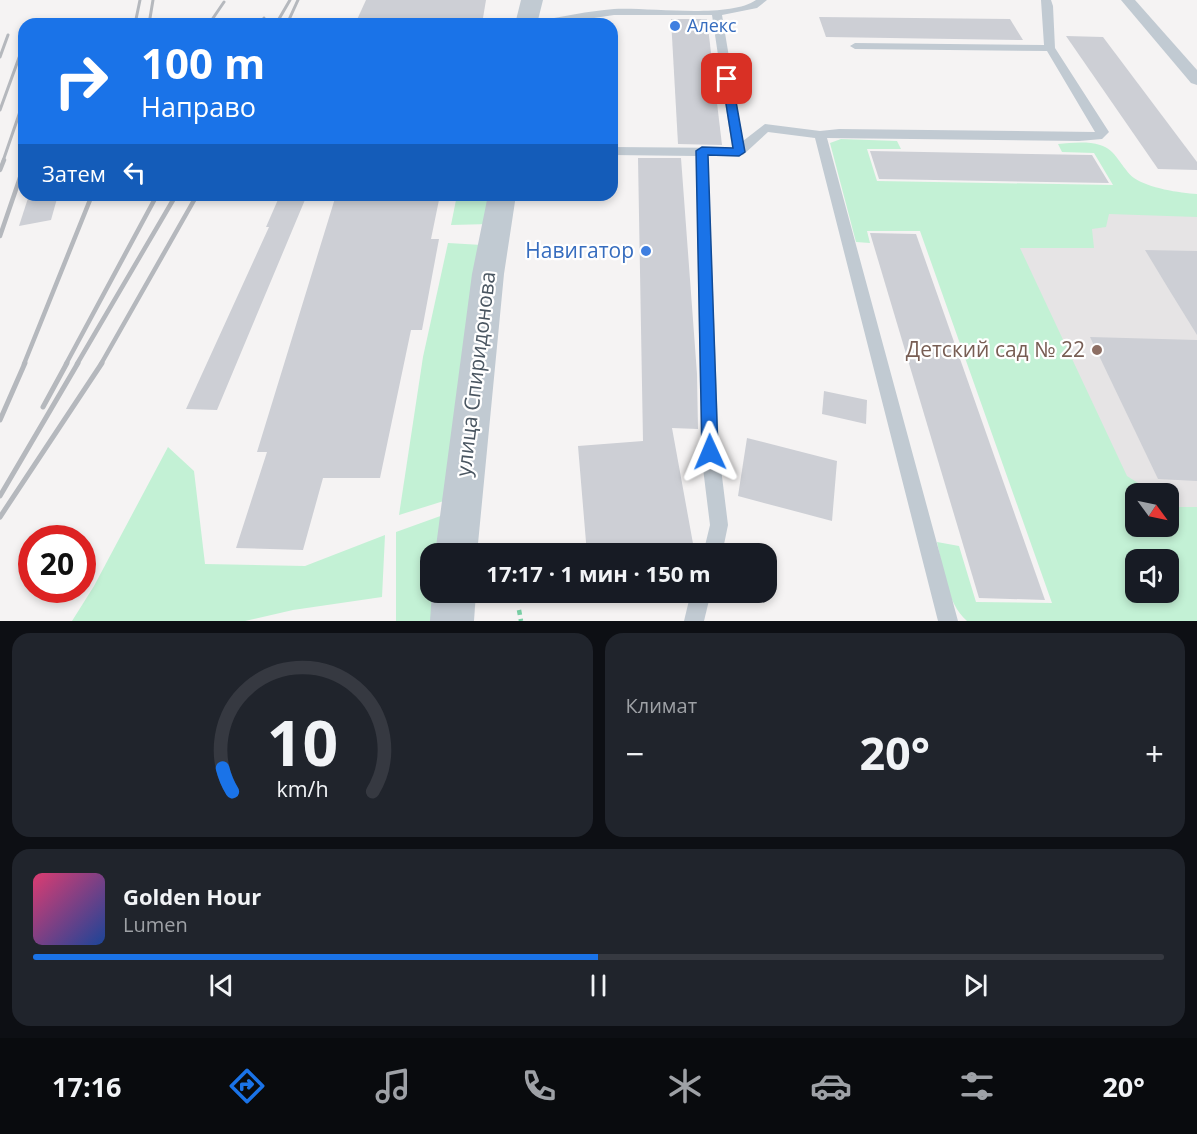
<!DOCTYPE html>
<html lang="ru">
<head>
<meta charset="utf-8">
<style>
  body { margin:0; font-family:"Open Sans",sans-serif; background:#20242c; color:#f1f3f6; height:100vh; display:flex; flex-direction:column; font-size:22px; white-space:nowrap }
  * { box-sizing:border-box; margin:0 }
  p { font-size:20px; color:#9ea1a6 }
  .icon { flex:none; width:33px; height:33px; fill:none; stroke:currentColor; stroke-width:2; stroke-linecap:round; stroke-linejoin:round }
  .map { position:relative; height:621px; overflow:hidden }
  .drawer { display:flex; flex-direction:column; gap:12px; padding:12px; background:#0d0f14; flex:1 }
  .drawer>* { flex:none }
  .hud { position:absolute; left:18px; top:18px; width:600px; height:183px; border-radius:18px; box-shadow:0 3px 9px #0003; background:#1a73e8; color:#fff; overflow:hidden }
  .needle { width:39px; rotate:123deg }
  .fabs { position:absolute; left:1125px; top:483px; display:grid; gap:12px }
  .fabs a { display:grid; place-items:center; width:54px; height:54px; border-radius:12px; background:#171b24; box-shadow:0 3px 9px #0003; font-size:30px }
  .speed { position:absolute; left:18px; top:525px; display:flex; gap:12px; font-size:30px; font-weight:700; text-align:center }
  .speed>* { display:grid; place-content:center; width:78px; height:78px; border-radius:50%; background:#171b24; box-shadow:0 3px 9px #0003; line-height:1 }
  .speed .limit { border:9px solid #d22; background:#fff; color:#111 }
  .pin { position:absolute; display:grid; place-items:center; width:51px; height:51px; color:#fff; margin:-26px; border-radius:12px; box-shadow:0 3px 9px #0006 }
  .me { position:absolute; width:66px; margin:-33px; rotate:359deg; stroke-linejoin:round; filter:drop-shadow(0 0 4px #0008) }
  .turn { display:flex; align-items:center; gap:21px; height:126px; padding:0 24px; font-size:27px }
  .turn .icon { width:78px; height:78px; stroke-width:2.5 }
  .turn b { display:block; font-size:42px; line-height:51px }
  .then { display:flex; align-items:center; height:57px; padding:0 24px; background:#0003; gap:12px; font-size:22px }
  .big { font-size:45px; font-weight:700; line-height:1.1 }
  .drawer .widget { flex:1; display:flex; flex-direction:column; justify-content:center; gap:9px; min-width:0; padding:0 21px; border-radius:18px; background:#20242c }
  .drawer .dial { align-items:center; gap:0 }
  .dial svg { height:156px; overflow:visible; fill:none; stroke:#363941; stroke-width:7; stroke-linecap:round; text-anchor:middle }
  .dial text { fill:#f1f3f6; stroke:none }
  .song { display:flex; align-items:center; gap:18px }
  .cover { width:72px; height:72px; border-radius:9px; background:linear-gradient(135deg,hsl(340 70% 55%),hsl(220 70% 35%)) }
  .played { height:6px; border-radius:3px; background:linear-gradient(90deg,#1a73e8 50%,#363941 50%) }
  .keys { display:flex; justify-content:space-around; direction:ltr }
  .heat { display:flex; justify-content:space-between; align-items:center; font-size:33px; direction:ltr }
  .drawer .tiles { flex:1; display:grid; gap:12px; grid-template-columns:1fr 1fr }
  .widget:last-child { grid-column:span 2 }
  .trip { position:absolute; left:420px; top:543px; width:357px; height:60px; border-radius:18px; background:#171b24; box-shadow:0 3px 9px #0003; font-weight:700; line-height:60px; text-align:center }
  .tabs { display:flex; height:96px; justify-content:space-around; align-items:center; background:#090b0e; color:#9ea1a6 }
  .tabs .icon { width:42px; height:42px }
  .tabs .current { color:#1a73e8 }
  .tabs b { font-size:27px; color:#f1f3f6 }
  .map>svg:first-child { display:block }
</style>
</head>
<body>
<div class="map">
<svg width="1197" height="621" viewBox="0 0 1197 621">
  <rect width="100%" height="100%" fill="#f5f3f3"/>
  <path fill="#e6e4e5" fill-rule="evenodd" d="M 1197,205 L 1197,602 L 1096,606 L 943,206 ZM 1136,494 L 1168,494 L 1168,526 L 1136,526 ZM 1136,560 L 1168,560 L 1168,592 L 1136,592 Z"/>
  <g fill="#c3f1d5" fill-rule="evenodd">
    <path d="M 841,139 L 897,141 L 901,149 L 867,149 L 877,181 L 1113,185 L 1094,153 L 1062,152 L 1058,144 C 1071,143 1087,141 1100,145 C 1116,149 1122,169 1134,178 C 1148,188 1180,193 1197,194 L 1197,217 L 1109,214 L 1106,227 L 1092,229 L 1094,248 L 1020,248 L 1127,476 L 1154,493 L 1136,494 L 1136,526 L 1168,526 L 1169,503 L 1174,507 L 1197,507 L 1197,621 L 967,621 C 946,602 943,568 937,542 L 959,546 L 976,602 L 1052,603 L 920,231 L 867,231 L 870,243 L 856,242 L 830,143 ZM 1136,560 L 1168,560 L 1168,592 L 1136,592 Z"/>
    <polygon points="457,195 508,195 490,224 451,225"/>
    <polygon points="448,243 482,245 447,500 399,515 423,357"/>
    <polygon points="168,447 194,471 205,564 305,566 385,535 382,597 293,610 245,621 72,621 94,586"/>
    <polygon points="446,514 444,553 430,554 430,592 442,593 442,621 396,621 396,532"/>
  </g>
  <g fill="#cdcfd5">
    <polygon points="366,0 486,0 482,24 355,24"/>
    <polygon points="819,17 1010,19 1023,40 826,37"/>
    <polygon points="671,19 707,19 722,145 678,144"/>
    <polygon points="1066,36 1103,37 1197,162 1197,170 1158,169"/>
    <polygon points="870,151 1092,155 1109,183 879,179"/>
    <polygon points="638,158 681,158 697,374 698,429 672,428 694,549 653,554 587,554 578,446 643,441"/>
    <polygon points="29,195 58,195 51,220 19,226"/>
    <polygon points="280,195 307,195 217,410 186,409 269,227 266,227"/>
    <polygon points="336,195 440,195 431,239 439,239 422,330 411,330 380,478 323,478 303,550 236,548 267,452 257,452"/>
    <polygon points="870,233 916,234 1045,600 979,598"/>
    <polygon points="1145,250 1197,251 1197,335 1168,288"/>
    <polygon points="1090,337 1197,340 1197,481 1158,479"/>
    <polygon points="824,391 867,400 866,424 822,414"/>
    <polygon points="747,438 837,461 832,521 738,496"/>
  </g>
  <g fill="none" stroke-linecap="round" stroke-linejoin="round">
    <polyline stroke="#7ad0a6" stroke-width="4.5" stroke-dasharray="5 4" stroke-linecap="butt" points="519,610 521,621"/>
    <g fill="#c1cad2" fill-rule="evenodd">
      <path d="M 756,0 L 767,0 L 757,8 L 722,15 L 743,141 L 765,124 L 820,131 L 839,129 L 1095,132 L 1047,51 L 855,49 L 850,46 L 855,43 L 1044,45 L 1041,0 L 1051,0 L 1053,6 L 1055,48 L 1109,132 L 1102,139 L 1079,141 L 827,138 L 958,621 L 938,621 L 815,138 L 768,132 L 743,155 L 708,156 L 719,452 L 728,525 L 722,554 L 703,554 L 710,525 L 701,452 L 696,156 L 612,155 L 612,147 L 732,148 L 712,15 L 614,15 L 554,24 L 531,24 L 536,21 C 562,17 588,11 614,9 C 648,7 729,19 756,0 Z"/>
      <polygon points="691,592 711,592 704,621 684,621"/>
    </g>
    <polygon fill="#c1cad2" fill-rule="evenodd" points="1121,0 1135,0 1197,70 1197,85 1191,83"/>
    <g fill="#c1cad2" fill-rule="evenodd">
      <polygon points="521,0 543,0 537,24 515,24"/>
      <polygon points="488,195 516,195 504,274 477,554 435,554 472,274"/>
      <polygon points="432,592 476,592 474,621 430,621"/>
    </g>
    <g stroke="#b5b8bd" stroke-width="3">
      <polyline points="135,24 140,0"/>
      <polyline points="149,24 153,0"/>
      <polyline points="209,24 224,2"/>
      <polyline points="260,24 264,18"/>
      <polyline points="276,24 290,0"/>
      <polyline points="287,24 298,0"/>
      <polyline points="0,57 8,35"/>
      <polyline points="0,110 24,44"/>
      <polyline points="3,161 24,100"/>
    </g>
    <g stroke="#b5b8bd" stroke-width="4.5">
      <polyline points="0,170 4,160"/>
      <polyline points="0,236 24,166"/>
      <polyline points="24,364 92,195"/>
      <polyline points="66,364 157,195"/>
      <polyline points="77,364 176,195"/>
      <polyline points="101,364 197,195"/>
    </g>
    <g stroke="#b5b8bd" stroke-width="5">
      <polyline points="43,407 67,363"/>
      <polyline points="0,420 25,363"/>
      <polyline points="0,496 78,363"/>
      <polyline points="0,517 102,363"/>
    </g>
  </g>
  <polygon fill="#1a73e8" stroke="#114b97" stroke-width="1.5" points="727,76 732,79 745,152 739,156 708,155 718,452 716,458 710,460 705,458 702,452 696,151 702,147 733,148 722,79"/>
  <g fill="#3f7fe0" stroke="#fff" stroke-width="2">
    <circle cx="675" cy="26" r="6"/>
    <circle cx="646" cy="251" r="6"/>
  </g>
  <circle fill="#8d6e63" stroke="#fff" stroke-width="2" cx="1097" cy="350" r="6"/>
  <g text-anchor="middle" stroke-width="4.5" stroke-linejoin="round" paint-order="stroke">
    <g font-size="18" fill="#366cbe" stroke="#fff" text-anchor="start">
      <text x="687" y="32">Алекс</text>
    </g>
    <g font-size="21" fill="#366cbe" stroke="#fff" text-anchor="end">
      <text x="634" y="258">Навигатор</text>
    </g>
    <g font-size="21" fill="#785e54" stroke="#fff" text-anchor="end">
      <text x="1085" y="357">Детский сад № 22</text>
    </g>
    <g font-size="21" fill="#4a5661" stroke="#fff">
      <text transform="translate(476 374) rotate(-83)" y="7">улица Спиридонова</text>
    </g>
  </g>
</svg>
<div class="fabs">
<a><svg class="needle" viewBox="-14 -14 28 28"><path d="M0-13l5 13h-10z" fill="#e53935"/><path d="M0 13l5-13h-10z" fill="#9ea1a6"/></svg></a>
<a><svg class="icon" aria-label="sound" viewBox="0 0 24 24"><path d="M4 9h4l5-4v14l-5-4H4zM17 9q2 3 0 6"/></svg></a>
</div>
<div class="speed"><div class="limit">20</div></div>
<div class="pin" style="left:727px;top:79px;background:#d93025"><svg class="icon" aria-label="arrive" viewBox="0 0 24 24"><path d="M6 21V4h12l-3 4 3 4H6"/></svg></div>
<svg class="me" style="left:710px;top:452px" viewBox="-20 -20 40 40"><path d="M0-17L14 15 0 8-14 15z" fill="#1a73e8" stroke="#fff" stroke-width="4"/></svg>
<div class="trip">17:17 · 1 мин · 150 m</div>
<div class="hud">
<div class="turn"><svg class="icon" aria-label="right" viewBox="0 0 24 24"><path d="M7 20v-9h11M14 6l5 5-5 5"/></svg><div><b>100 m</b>Направо</div></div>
<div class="then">Затем<svg class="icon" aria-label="left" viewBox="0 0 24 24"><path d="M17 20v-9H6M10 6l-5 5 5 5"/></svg></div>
</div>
</div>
<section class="drawer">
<div class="tiles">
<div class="widget dial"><svg viewBox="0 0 100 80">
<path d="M14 69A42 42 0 1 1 86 69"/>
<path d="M14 69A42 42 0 0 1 9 57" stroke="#1a73e8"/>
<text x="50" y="56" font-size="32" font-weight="700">10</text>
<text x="50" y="72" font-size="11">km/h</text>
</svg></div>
<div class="widget"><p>Климат</p>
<div class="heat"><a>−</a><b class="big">20°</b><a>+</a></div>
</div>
<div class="widget">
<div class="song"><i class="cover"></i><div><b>Golden Hour</b><p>Lumen</p></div></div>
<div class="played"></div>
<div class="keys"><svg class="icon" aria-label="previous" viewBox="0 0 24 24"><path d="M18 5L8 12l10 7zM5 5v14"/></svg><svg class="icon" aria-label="pause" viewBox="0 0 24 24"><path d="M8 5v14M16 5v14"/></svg><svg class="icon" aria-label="next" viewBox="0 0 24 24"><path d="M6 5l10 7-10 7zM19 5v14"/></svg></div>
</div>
</div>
</section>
<nav class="tabs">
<b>17:16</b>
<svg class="icon current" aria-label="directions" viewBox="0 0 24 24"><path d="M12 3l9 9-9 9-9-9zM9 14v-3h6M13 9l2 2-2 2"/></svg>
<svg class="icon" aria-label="music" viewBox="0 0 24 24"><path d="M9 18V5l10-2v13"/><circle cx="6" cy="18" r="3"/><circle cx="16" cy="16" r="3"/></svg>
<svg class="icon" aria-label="phone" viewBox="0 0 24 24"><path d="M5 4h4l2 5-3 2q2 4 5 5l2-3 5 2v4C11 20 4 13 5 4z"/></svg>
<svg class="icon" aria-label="climate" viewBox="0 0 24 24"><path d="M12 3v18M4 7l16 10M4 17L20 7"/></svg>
<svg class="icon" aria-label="car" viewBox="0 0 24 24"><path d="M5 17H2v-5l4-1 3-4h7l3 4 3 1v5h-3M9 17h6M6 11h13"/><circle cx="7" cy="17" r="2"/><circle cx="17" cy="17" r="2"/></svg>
<svg class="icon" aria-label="filters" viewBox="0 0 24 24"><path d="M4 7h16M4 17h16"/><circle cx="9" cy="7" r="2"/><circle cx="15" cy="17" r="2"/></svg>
<b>20°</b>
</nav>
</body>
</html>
